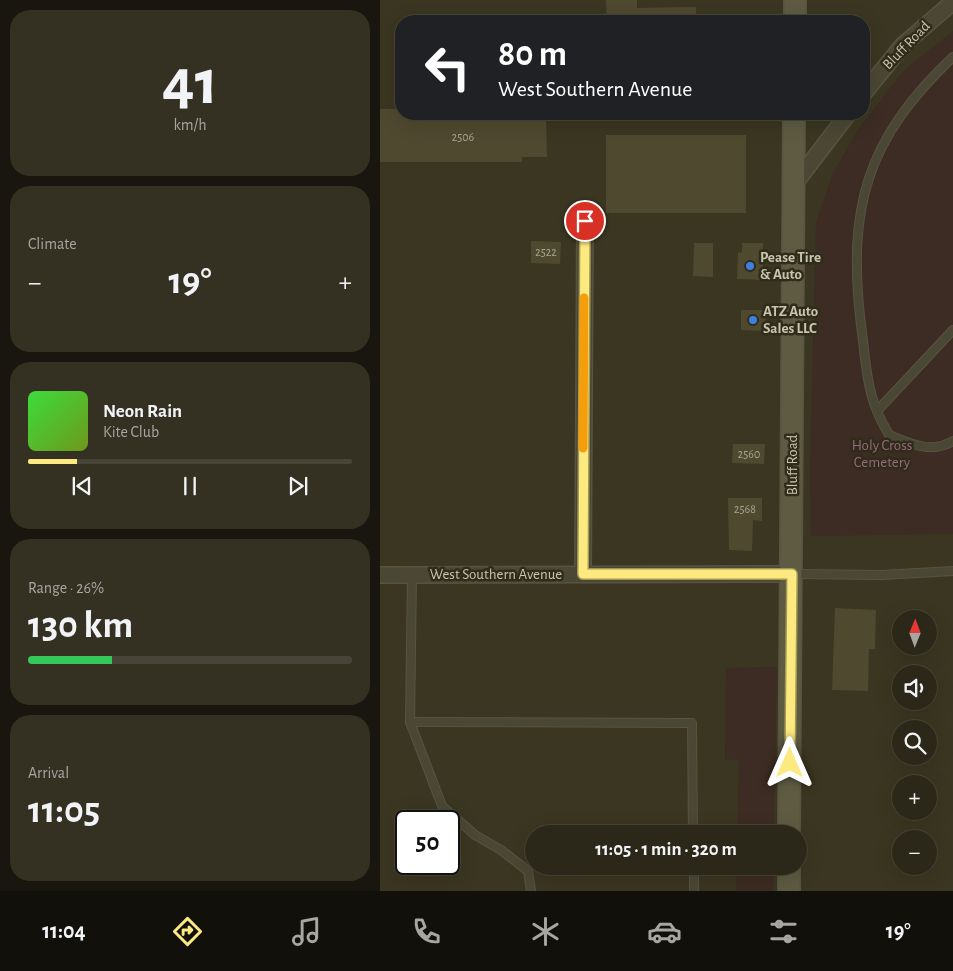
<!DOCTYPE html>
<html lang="en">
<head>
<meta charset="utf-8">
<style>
  body { margin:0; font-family:"Alegreya Sans",sans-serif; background:#343022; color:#f1f3f6; height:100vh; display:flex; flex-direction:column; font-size:19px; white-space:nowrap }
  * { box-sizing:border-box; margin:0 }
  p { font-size:16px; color:#a6a6a2 }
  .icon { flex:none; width:28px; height:28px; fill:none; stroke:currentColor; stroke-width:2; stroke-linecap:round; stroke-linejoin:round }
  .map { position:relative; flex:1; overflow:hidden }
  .side { display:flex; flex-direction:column; gap:10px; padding:10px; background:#18160e; width:380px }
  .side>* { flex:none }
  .top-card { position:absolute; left:15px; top:15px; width:475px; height:105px; border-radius:20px; box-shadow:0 5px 20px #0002,0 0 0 1px #484438; background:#202124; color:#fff; overflow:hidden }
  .needle { width:32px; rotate:1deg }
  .tools { position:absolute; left:512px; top:610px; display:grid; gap:10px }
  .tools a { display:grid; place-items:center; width:45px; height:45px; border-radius:50%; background:#2c2819; box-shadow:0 5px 20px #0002,0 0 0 1px #484438; font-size:25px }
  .speed { position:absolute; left:15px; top:810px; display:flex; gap:10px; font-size:25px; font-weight:700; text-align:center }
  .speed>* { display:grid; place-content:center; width:65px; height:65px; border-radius:50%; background:#2c2819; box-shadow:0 5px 20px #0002,0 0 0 1px #484438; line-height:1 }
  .speed .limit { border:2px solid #111; border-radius:8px; background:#fff; color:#111 }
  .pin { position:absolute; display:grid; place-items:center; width:42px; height:42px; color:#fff; margin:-21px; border:2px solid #fff; border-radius:50%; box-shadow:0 1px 5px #0007 }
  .me { position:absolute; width:55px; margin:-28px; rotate:0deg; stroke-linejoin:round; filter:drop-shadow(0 0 4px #0008) }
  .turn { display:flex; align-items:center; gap:18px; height:105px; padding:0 20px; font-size:22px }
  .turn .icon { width:65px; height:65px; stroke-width:2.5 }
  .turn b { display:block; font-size:35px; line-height:42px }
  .big { font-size:38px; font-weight:600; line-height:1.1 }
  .side .tile { flex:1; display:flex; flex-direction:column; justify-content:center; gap:8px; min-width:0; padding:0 18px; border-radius:20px; background:#343022 }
  .side .dial { align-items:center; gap:0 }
  .dial b { font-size:65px; line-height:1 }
  .song { display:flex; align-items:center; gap:15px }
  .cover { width:60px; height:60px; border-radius:8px; background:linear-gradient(135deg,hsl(120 70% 55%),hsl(80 70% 35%)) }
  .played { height:5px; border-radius:2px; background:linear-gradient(90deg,#fcea80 15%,#484438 15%) }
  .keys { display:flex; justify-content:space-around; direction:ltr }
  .heat { display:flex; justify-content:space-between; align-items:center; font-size:28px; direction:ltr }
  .charge { height:8px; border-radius:4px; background:linear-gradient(90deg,#34c759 26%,#484438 0) }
  .trip { position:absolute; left:145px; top:825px; width:282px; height:50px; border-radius:25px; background:#2c2819; box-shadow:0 5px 20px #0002,0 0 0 1px #484438; font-weight:600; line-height:50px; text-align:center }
  .dock { display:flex; height:80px; justify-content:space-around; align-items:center; background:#12100a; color:#a6a6a2 }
  .dock .icon { width:35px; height:35px }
  .dock .active { color:#fcea80 }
  .dock b { font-size:22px; color:#f1f3f6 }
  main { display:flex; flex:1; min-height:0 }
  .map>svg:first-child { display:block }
</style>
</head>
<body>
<main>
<section class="side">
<div class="tile dial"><b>41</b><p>km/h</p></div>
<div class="tile"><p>Climate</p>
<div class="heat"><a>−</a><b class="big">19°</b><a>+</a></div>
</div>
<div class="tile">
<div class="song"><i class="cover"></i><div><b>Neon Rain</b><p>Kite Club</p></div></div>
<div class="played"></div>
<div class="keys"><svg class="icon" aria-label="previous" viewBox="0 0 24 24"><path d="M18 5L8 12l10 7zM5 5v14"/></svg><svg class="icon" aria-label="pause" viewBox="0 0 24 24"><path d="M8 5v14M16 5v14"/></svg><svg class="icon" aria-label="next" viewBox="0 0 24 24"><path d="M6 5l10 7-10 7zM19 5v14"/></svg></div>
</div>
<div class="tile"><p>Range · 26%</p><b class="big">130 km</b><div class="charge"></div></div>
<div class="tile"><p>Arrival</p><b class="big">11:05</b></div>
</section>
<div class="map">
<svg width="573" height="891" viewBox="0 0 573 891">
  <rect width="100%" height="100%" fill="#3b3621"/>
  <g fill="#3c2c23">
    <polygon points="573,31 573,534 431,536 430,469 436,222 453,173 479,128 524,70"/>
    <polygon points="397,667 394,834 357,834 359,760 345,759 346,668"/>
    <polygon points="356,866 394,866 393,891 356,891"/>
  </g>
  <g fill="#4f4930">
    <polygon points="226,0 257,0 257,8 316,7 316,21 227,21"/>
    <polygon points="0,109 21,109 21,114 142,114 142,116 166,116 167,157 142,157 142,162 0,162"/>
    <rect x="226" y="135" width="140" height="78"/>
    <polygon points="151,241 181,242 180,264 151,263"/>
    <polygon points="314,243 333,243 333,277 313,276"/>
    <polygon points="362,243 383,243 383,280 357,279 358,252 362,253"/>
    <polygon points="361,310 386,310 385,331 361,330"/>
    <polygon points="353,444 385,444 384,464 352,463"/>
    <polygon points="348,498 382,498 382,521 373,520 372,551 349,550"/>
    <polygon points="455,608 496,610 495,649 489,649 488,691 452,690"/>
  </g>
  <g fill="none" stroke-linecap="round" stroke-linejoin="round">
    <defs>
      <g id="lane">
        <path d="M 573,57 C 486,139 467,208 481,325 C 485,353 486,385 497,411 C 500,419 505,427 509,435 C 531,444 551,454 573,441"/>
        <polyline points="497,411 573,330"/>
        <polyline points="32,574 30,722 62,806 95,835 121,850 148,871 151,891"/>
        <polyline points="413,574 502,575 573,571"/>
        <polyline points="30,722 312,723 313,834"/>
        <polyline points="314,866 314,891"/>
      </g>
      <g id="street">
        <polyline points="484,93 523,45 573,2"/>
        <polyline points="413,186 468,114"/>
        <polyline points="203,574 205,221"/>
        <polyline points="0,575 412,574"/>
      </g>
      <g id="secondary">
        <polyline points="415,21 415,0"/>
        <polyline points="409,834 414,114"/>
        <polyline points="409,891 409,866"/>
      </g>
    </defs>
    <use href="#lane" stroke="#575441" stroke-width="10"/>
    <use href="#street" stroke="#575441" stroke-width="18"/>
    <use href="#secondary" stroke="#575441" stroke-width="24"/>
    <use href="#lane" stroke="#4b4735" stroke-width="8"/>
    <use href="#street" stroke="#4b4735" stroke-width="15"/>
    <use href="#secondary" stroke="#5e5b42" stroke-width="21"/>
  </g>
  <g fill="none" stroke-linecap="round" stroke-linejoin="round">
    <defs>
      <polyline id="route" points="205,221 203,574 412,574 410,763"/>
    </defs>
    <use href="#route" stroke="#a49853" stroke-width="12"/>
    <use href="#route" stroke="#fcea80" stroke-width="9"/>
    <polyline stroke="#f59e0b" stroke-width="9" points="203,448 204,298"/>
  </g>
  <g fill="#3f7fe0" stroke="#302c1a" stroke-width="2">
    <circle cx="370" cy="266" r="5"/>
    <circle cx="373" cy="320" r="5"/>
  </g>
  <g text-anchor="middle" stroke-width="5" stroke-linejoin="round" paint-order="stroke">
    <g font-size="12" fill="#a8a48f">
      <text x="83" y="141">2506</text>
      <text x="166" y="256">2522</text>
      <text x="369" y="458">2560</text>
      <text x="365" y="513">2568</text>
    </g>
    <g font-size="15" fill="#c7c4b0" stroke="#302c1a">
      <text transform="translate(526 45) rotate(-46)" y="5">Bluff Road</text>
      <text transform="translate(412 465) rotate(-90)" y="5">Bluff Road</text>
      <text x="116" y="579">West Southern Avenue</text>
    </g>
    <g font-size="15" font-weight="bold" fill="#c7c4b0" stroke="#302c1a" text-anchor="start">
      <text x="380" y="262">Pease Tire<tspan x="380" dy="17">&amp; Auto</tspan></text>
      <text x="383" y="316">ATZ Auto<tspan x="383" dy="17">Sales LLC</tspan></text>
    </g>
    <g font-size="15" fill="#996680" stroke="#302c1a">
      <text x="502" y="450">Holy Cross<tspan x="502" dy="17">Cemetery</tspan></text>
    </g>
  </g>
</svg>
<div class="tools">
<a><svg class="needle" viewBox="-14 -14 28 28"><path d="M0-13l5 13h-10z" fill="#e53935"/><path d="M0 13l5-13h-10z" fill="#a6a6a2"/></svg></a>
<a><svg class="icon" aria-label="sound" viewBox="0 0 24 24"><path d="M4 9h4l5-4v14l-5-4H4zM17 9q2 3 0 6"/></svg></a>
<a><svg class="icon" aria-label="search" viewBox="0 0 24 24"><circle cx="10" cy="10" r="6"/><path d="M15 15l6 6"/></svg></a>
<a>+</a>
<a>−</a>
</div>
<div class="speed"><div class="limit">50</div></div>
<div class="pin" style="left:205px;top:221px;background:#d93025"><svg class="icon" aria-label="arrive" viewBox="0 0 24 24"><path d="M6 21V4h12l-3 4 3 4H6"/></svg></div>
<svg class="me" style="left:410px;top:763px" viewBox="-20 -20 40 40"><path d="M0-17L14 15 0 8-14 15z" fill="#fcea80" stroke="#fff" stroke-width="4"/></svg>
<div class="trip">11:05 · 1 min · 320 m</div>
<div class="top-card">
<div class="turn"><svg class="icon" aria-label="left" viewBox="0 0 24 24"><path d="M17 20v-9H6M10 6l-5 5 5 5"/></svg><div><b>80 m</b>West Southern Avenue</div></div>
</div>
</div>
</main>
<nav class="dock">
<b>11:04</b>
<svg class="icon active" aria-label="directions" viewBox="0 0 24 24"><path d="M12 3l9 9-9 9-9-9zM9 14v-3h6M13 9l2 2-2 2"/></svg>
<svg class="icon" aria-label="music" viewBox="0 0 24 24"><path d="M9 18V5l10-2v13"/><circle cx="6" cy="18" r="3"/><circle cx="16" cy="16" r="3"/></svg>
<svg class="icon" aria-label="phone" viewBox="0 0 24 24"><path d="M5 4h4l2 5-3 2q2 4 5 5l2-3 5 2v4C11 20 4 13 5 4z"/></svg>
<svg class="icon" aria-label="climate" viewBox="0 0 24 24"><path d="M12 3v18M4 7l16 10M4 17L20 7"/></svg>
<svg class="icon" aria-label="car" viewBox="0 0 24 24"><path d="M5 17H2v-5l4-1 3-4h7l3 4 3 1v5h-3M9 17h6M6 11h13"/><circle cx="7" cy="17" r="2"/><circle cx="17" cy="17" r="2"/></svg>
<svg class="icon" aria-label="filters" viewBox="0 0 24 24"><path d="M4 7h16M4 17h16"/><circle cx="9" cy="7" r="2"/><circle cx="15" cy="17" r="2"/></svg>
<b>19°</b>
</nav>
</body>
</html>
